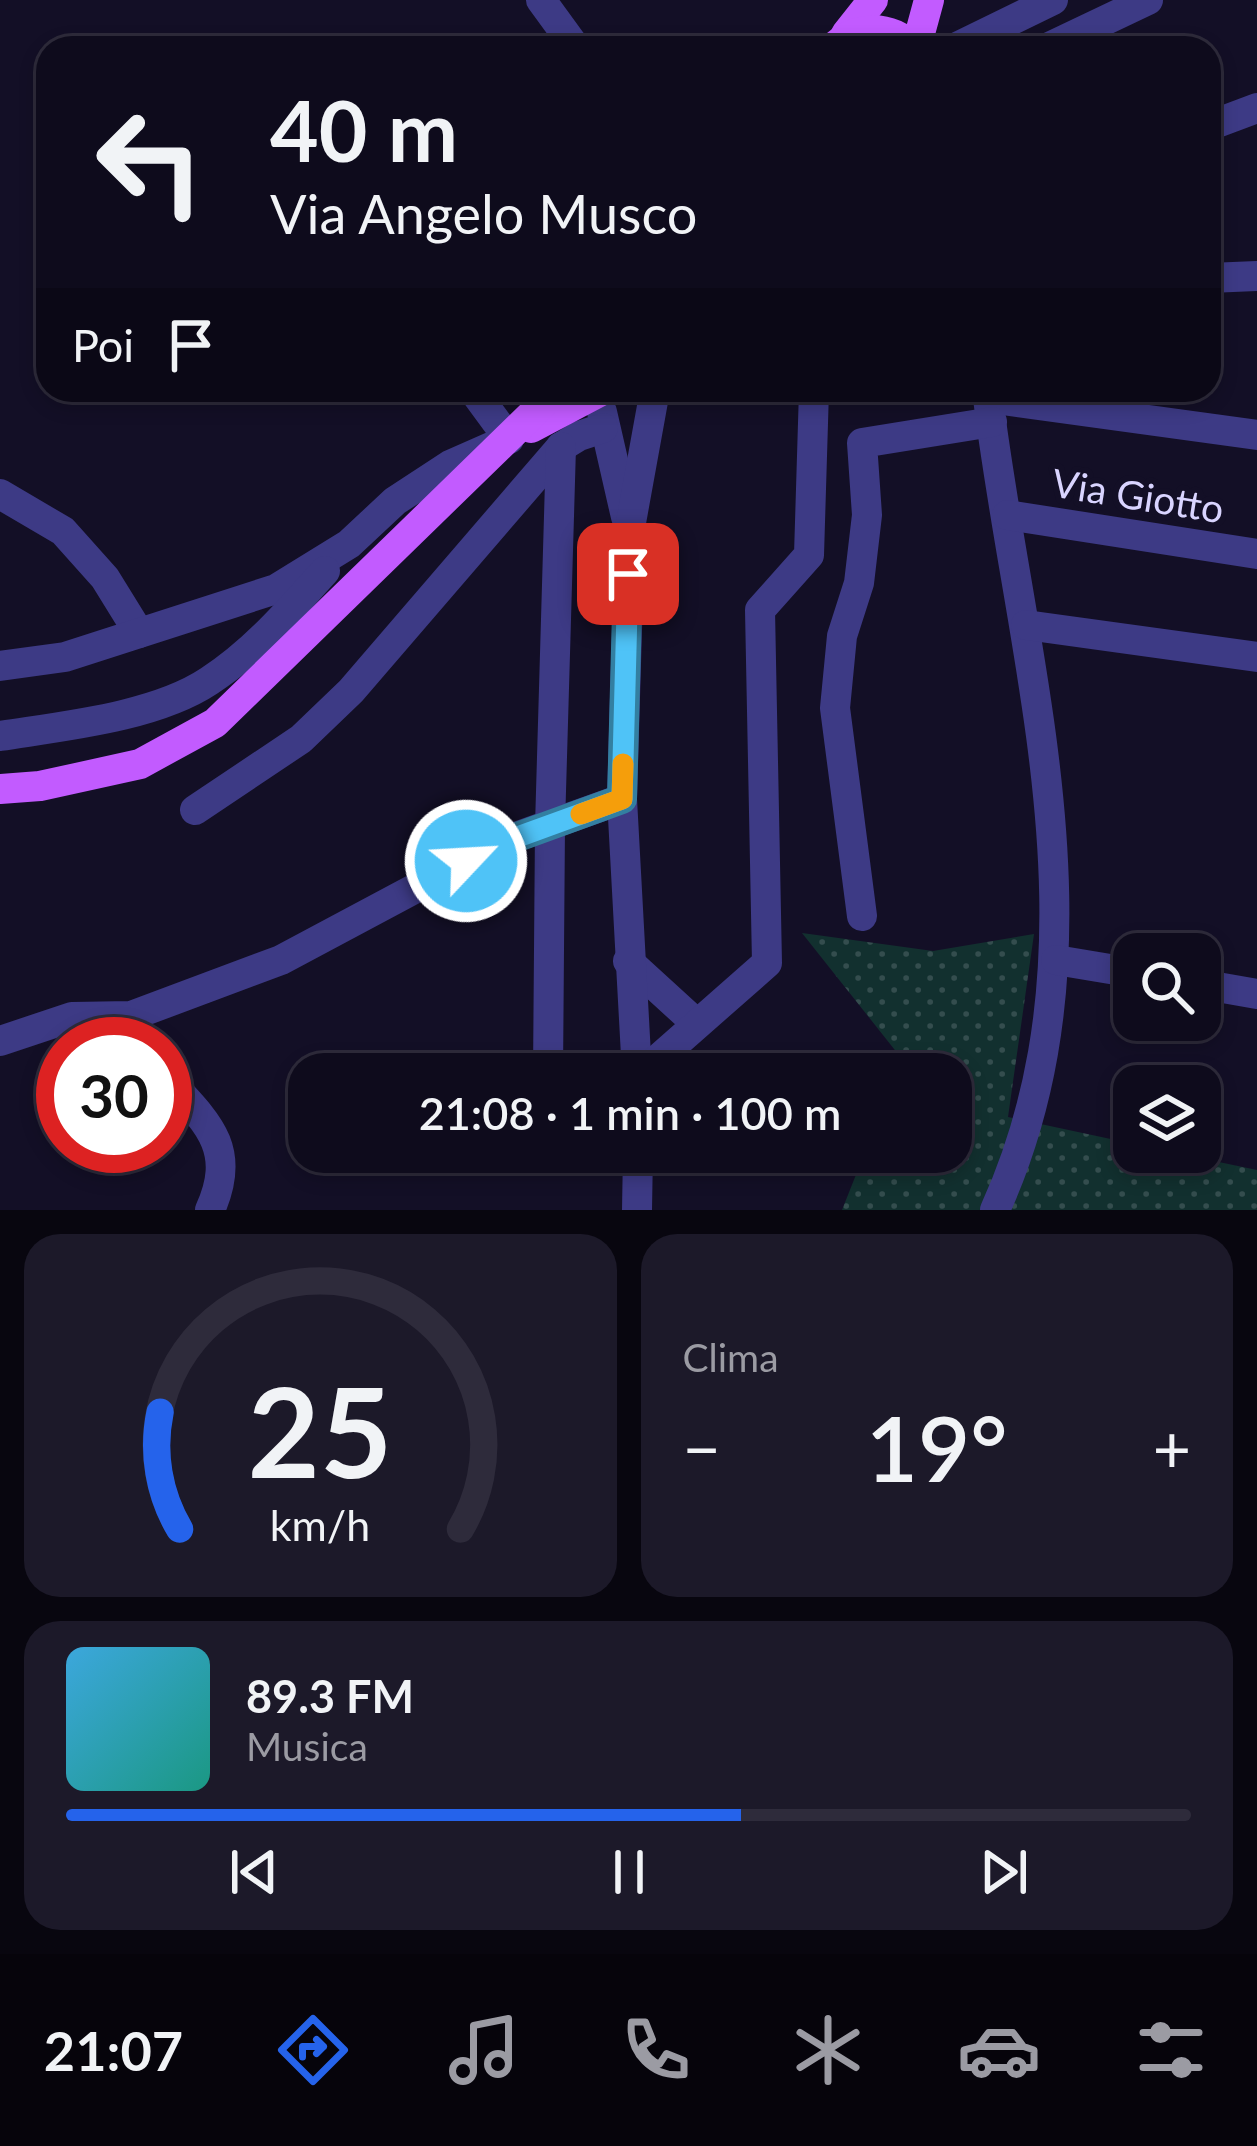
<!DOCTYPE html>
<html lang="it">
<head>
<meta charset="utf-8">
<style>
  body { margin:0; font-family:Lato,sans-serif; background:#1c1929; color:#f1f3f6; height:100vh; display:flex; flex-direction:column; font-size:45px; white-space:nowrap }
  * { box-sizing:border-box; margin:0 }
  p { font-size:39px; color:#9b9ba3 }
  .icon { flex:none; width:66px; height:66px; fill:none; stroke:currentColor; stroke-width:2; stroke-linecap:round; stroke-linejoin:round }
  .map { position:relative; height:1210px; overflow:hidden }
  .sheet { display:flex; flex-direction:column; gap:24px; padding:24px; background:#08060f; flex:1 }
  .sheet>* { flex:none }
  .hud { position:absolute; left:36px; top:36px; width:1185px; height:366px; border-radius:36px; box-shadow:0 6px 18px #0003,0 0 0 3px #2e2b3b; background:#0e0b1c; color:#f1f3f6; overflow:hidden }
  .controls { position:absolute; left:1113px; top:933px; display:grid; gap:24px }
  .controls a { display:grid; place-items:center; width:108px; height:108px; border-radius:24px; background:#0e0b1c; box-shadow:0 6px 18px #0003,0 0 0 3px #2e2b3b; font-size:60px }
  .speed { position:absolute; left:36px; top:1017px; display:flex; gap:24px; font-size:60px; font-weight:700; text-align:center }
  .speed>* { display:grid; place-content:center; width:156px; height:156px; border-radius:50%; background:#0e0b1c; box-shadow:0 6px 18px #0003,0 0 0 3px #2e2b3b; line-height:1 }
  .speed .limit { border:18px solid #d22; background:#fff; color:#111 }
  .pin { position:absolute; display:grid; place-items:center; width:102px; height:102px; color:#fff; margin:-51px; border-radius:24px; box-shadow:0 6px 18px #0006 }
  .me { position:absolute; width:132px; margin:-66px; rotate:65deg; stroke-linejoin:round; filter:drop-shadow(0 0 9px #0008) }
  .turn { display:flex; align-items:center; gap:42px; height:252px; padding:0 36px; font-size:54px }
  .turn .icon { width:156px; height:156px; stroke-width:2.5 }
  .turn b { display:block; font-size:84px; line-height:102px }
  .then { display:flex; align-items:center; height:114px; padding:0 36px; background:#0003; gap:24px; font-size:45px }
  .big { font-size:90px; font-weight:600; line-height:1.1 }
  .sheet .tile { flex:1; display:flex; flex-direction:column; justify-content:center; gap:18px; min-width:0; padding:0 42px; border-radius:36px; background:#1c1929 }
  .sheet .dial { align-items:center; gap:0 }
  .dial svg { height:312px; overflow:visible; fill:none; stroke:#2e2b3b; stroke-width:7; stroke-linecap:round; text-anchor:middle }
  .dial text { fill:#f1f3f6; stroke:none }
  .song { display:flex; align-items:center; gap:36px }
  .cover { width:144px; height:144px; border-radius:18px; background:linear-gradient(135deg,hsl(200 70% 55%),hsl(170 70% 35%)) }
  .played { height:12px; border-radius:6px; background:linear-gradient(90deg,#2563eb 60%,#2e2b3b 60%) }
  .keys { display:flex; justify-content:space-around; direction:ltr }
  .heat { display:flex; justify-content:space-between; align-items:center; font-size:66px; direction:ltr }
  .sheet .tiles { flex:1; display:grid; gap:24px; grid-template-columns:1fr 1fr }
  .tile:last-child { grid-column:span 2 }
  .trip { position:absolute; left:288px; top:1053px; width:684px; height:120px; border-radius:36px; background:#0e0b1c; box-shadow:0 6px 18px #0003,0 0 0 3px #2e2b3b; font-weight:600; line-height:120px; text-align:center }
  .tabs { display:flex; height:192px; justify-content:space-around; align-items:center; background:#06040b; color:#9b9ba3 }
  .tabs .icon { width:84px; height:84px }
  .tabs .selected { color:#2563eb }
  .tabs b { font-size:54px; color:#f1f3f6 }
  .map>svg:first-child { display:block }
</style>
</head>
<body>
<div class="map">
<svg width="1257" height="1210" viewBox="0 0 1257 1210">
  <defs>
    <pattern id="grass-dots" width="8" height="8" patternUnits="userSpaceOnUse" patternTransform="scale(3)"><rect width="8" height="8" fill="#12302f"/><path d="M2 2h.1M6 6h.1" fill="none" stroke="#344d4e" stroke-width="1.8" stroke-linecap="round"/></pattern>
  </defs>
  <rect width="100%" height="100%" fill="#130f26"/>
  <polygon fill="url(#grass-dots)" points="802,933 933,951 1034,934 1008,1117 1134,1144 1134,1152 1171,1152 1257,1170 1257,1210 842,1210 865,1152 951,1152 951,1074 896,1074 902,1059"/>
  <g fill="none" stroke-linecap="round" stroke-linejoin="round">
    <g stroke="#3d3a85" stroke-width="30">
      <polyline points="541,0 576,48"/>
      <polyline points="955,48 1053,0"/>
      <polyline points="1047,48 1148,0"/>
      <polyline points="1209,126 1257,108"/>
      <polyline points="1209,278 1257,276"/>
      <path d="M 987,390 C 1020,665 1116,942 995,1210"/>
      <polyline points="988,398 1257,435"/>
      <polyline points="602,412 626,517"/>
      <polyline points="0,494 63,531 105,578 139,633"/>
      <polyline points="1007,515 1257,554"/>
      <polyline points="1026,625 1257,657"/>
      <polyline points="0,666 65,657 276,589 349,544 395,501 450,465 509,439 473,390"/>
      <path d="M 0,736 C 63,726 155,717 209,681 C 254,652 289,611 325,571"/>
      <polyline points="195,810 301,739 351,691 561,447 579,436 603,428"/>
      <polyline points="862,916 835,708 842,636 859,583 867,515 862,443 992,422"/>
      <polyline points="1056,960 1134,973"/>
      <polyline points="628,961 697,1024"/>
      <polyline points="1200,984 1257,994"/>
      <polyline points="0,1041 72,1017 131,1016 281,960 504,841 622,799"/>
      <polyline points="548,1074 550,826 561,447"/>
      <polyline points="637,1074 622,799 630,528 655,390"/>
      <polyline points="641,1074 767,963 760,610 809,555 814,390"/>
      <path d="M 165,1077 C 207,1122 238,1148 210,1210"/>
      <polyline points="637,1210 638,1152"/>
    </g>
    <g stroke="#c25bff" stroke-width="30">
      <polyline points="846,34 873,0"/>
      <path d="M 833,48 C 855,25 890,24 913,48"/>
      <polyline points="916,48 929,0"/>
      <polyline points="531,428 603,390"/>
      <polyline points="0,789 40,786 140,764 215,723 557,390"/>
    </g>
  </g>
  <g fill="none" stroke-linecap="round" stroke-linejoin="round">
    <defs>
      <polyline id="route" points="466,861 504,842 622,799 628,574"/>
    </defs>
    <use href="#route" stroke="#337fa1" stroke-width="30"/>
    <use href="#route" stroke="#4fc3f7" stroke-width="21"/>
    <polyline stroke="#f59e0b" stroke-width="21" points="581,814 622,799 623,764"/>
  </g>
  <g text-anchor="middle" stroke-width="12" stroke-linejoin="round" paint-order="stroke">
    <g font-size="39" fill="#d9d4ff" stroke="#130f26">
      <text transform="translate(1138 496) rotate(9)" y="14">Via Giotto</text>
    </g>
  </g>
</svg>
<div class="controls">
<a><svg class="icon" aria-label="search" viewBox="0 0 24 24"><circle cx="10" cy="10" r="6"/><path d="M15 15l6 6"/></svg></a>
<a><svg class="icon" aria-label="layers" viewBox="0 0 24 24"><path d="M12 4l9 5-9 5-9-5zM3 14l9 5 9-5"/></svg></a>
</div>
<div class="speed"><div class="limit">30</div></div>
<div class="pin" style="left:628px;top:574px;background:#d93025"><svg class="icon" aria-label="arrive" viewBox="0 0 24 24"><path d="M6 21V4h12l-3 4 3 4H6"/></svg></div>
<svg class="me" style="left:466px;top:861px" viewBox="-20 -20 40 40"><circle r="17" fill="#4fc3f7" stroke="#fff" stroke-width="3"/><path d="M0-11L8 9 0 5-8 9z" fill="#fff"/></svg>
<div class="trip">21:08 · 1 min · 100 m</div>
<div class="hud">
<div class="turn"><svg class="icon" aria-label="left" viewBox="0 0 24 24"><path d="M17 20v-9H6M10 6l-5 5 5 5"/></svg><div><b>40 m</b>Via Angelo Musco</div></div>
<div class="then">Poi<svg class="icon" aria-label="arrive" viewBox="0 0 24 24"><path d="M6 21V4h12l-3 4 3 4H6"/></svg></div>
</div>
</div>
<section class="sheet">
<div class="tiles">
<div class="tile dial"><svg viewBox="0 0 100 80">
<path d="M14 69A42 42 0 1 1 86 69"/>
<path d="M14 69A42 42 0 0 1 9 39" stroke="#2563eb"/>
<text x="50" y="56" font-size="32" font-weight="700">25</text>
<text x="50" y="72" font-size="11">km/h</text>
</svg></div>
<div class="tile"><p>Clima</p>
<div class="heat"><a>−</a><b class="big">19°</b><a>+</a></div>
</div>
<div class="tile">
<div class="song"><i class="cover"></i><div><b>89.3 FM</b><p>Musica</p></div></div>
<div class="played"></div>
<div class="keys"><svg class="icon" aria-label="previous" viewBox="0 0 24 24"><path d="M18 5L8 12l10 7zM5 5v14"/></svg><svg class="icon" aria-label="pause" viewBox="0 0 24 24"><path d="M8 5v14M16 5v14"/></svg><svg class="icon" aria-label="next" viewBox="0 0 24 24"><path d="M6 5l10 7-10 7zM19 5v14"/></svg></div>
</div>
</div>
</section>
<nav class="tabs">
<b>21:07</b>
<svg class="icon selected" aria-label="directions" viewBox="0 0 24 24"><path d="M12 3l9 9-9 9-9-9zM9 14v-3h6M13 9l2 2-2 2"/></svg>
<svg class="icon" aria-label="music" viewBox="0 0 24 24"><path d="M9 18V5l10-2v13"/><circle cx="6" cy="18" r="3"/><circle cx="16" cy="16" r="3"/></svg>
<svg class="icon" aria-label="phone" viewBox="0 0 24 24"><path d="M5 4h4l2 5-3 2q2 4 5 5l2-3 5 2v4C11 20 4 13 5 4z"/></svg>
<svg class="icon" aria-label="climate" viewBox="0 0 24 24"><path d="M12 3v18M4 7l16 10M4 17L20 7"/></svg>
<svg class="icon" aria-label="car" viewBox="0 0 24 24"><path d="M5 17H2v-5l4-1 3-4h7l3 4 3 1v5h-3M9 17h6M6 11h13"/><circle cx="7" cy="17" r="2"/><circle cx="17" cy="17" r="2"/></svg>
<svg class="icon" aria-label="filters" viewBox="0 0 24 24"><path d="M4 7h16M4 17h16"/><circle cx="9" cy="7" r="2"/><circle cx="15" cy="17" r="2"/></svg>
</nav>
</body>
</html>
